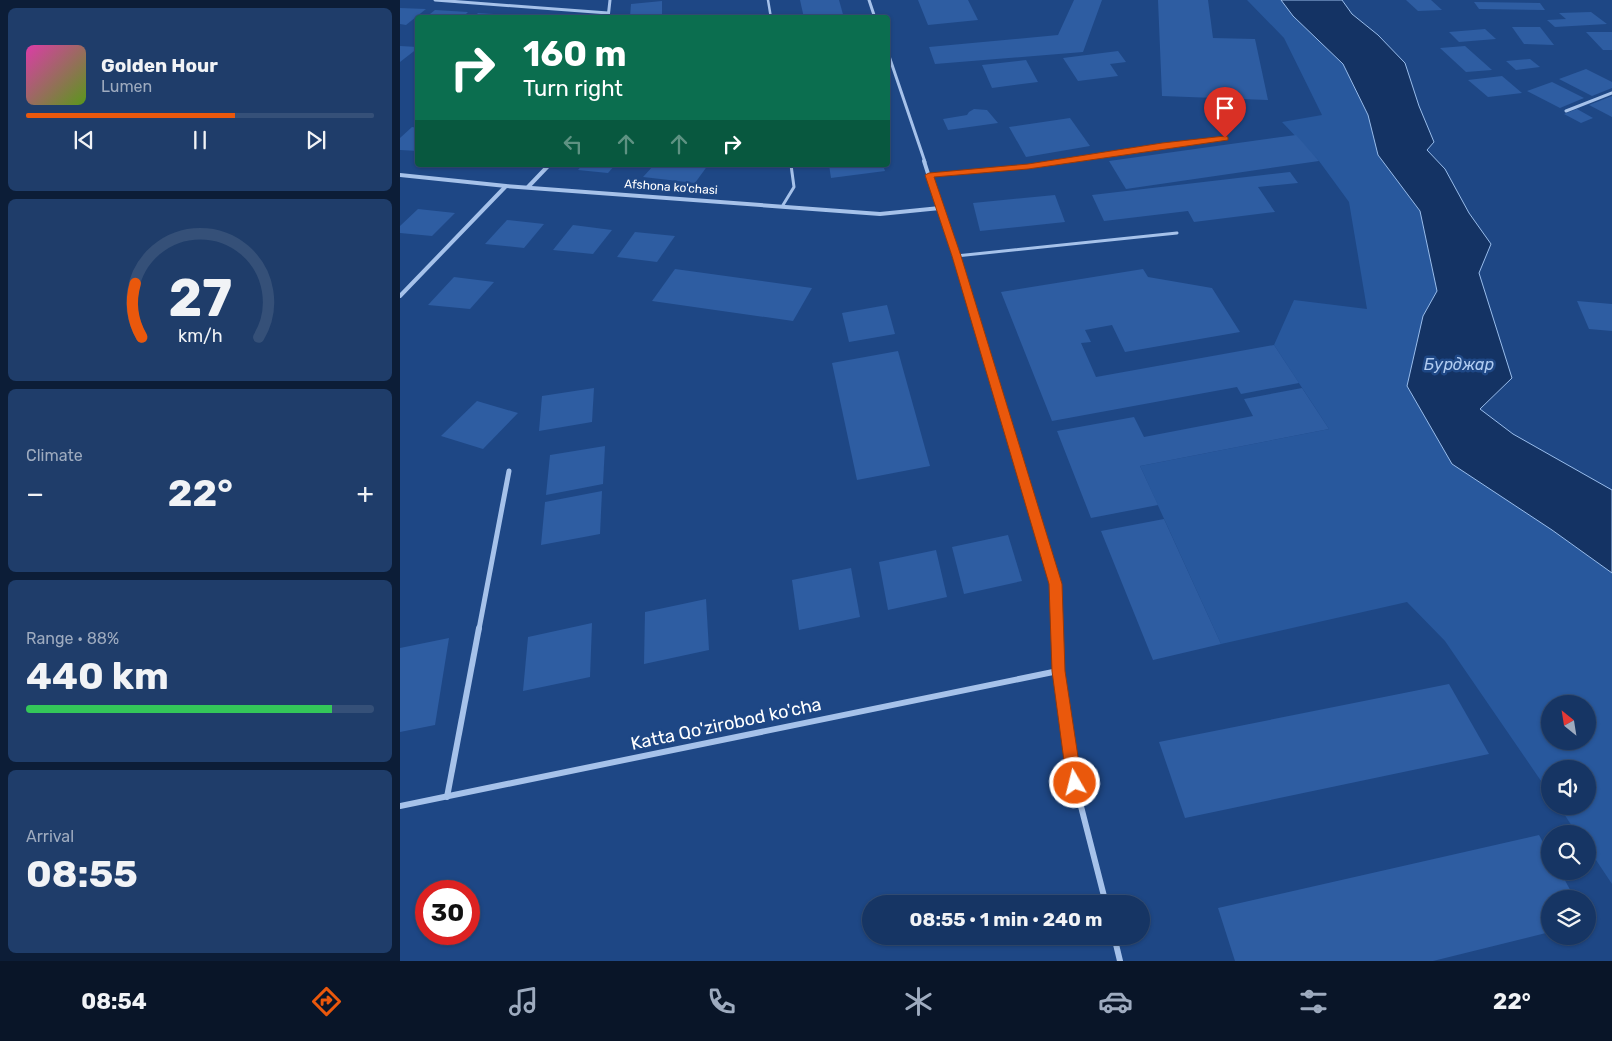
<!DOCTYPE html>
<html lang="en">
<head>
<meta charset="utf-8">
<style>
  body { margin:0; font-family:Rubik,sans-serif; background:#1f3d6a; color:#f1f3f6; height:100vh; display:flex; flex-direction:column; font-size:19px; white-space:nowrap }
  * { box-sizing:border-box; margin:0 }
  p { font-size:16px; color:#9eabbf }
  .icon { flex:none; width:28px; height:28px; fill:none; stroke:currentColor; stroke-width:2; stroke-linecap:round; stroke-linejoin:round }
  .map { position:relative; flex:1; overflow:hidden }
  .panel { display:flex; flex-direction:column; gap:8px; padding:8px; background:#0c1d37; width:400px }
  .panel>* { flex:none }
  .banner { position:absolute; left:15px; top:15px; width:475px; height:152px; border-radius:5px; box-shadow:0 1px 4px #0004,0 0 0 1px #355078; background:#0b6e4f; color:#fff; overflow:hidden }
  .needle { width:32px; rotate:330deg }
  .controls { position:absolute; left:1141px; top:695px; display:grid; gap:10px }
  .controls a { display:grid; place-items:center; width:55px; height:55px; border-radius:50%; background:#163564; box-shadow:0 1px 4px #0004,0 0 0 1px #355078; font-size:25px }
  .speed { position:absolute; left:15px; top:880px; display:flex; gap:10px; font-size:25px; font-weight:700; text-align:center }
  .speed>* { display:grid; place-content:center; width:65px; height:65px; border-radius:50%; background:#163564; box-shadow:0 1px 4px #0004,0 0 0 1px #355078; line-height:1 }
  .speed .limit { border:8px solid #d22; background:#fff; color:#111 }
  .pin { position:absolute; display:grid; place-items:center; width:42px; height:42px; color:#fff; margin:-51px -21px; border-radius:50% 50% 50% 0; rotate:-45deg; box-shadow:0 0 5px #0007 }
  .pin .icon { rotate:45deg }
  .me { position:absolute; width:55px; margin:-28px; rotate:352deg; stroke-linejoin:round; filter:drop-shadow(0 0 4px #0008) }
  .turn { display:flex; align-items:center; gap:18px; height:105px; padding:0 25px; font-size:22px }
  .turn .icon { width:65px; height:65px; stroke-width:2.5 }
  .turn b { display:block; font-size:35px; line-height:42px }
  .lanes { display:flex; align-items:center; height:48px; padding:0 25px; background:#0003; justify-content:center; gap:25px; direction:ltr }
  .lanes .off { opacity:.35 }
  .big { font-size:38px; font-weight:700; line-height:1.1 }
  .panel .widget { flex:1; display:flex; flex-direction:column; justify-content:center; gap:8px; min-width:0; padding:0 18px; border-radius:8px; background:#1f3d6a }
  .panel .dial { align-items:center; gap:0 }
  .dial svg { height:130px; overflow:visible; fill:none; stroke:#355078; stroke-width:7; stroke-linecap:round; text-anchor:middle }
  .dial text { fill:#f1f3f6; stroke:none }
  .song { display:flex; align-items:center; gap:15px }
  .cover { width:60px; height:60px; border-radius:8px; background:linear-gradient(135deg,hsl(320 70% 55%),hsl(90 70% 35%)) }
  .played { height:5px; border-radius:2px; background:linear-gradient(90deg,#ea580c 60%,#355078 60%) }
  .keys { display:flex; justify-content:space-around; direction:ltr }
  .heat { display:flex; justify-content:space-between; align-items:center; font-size:28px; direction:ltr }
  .charge { height:8px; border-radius:4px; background:linear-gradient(90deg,#34c759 88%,#355078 0) }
  .trip { position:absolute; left:462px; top:895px; width:288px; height:50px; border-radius:25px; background:#163564; box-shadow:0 1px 4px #0004,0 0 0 1px #355078; font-weight:700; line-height:50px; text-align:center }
  .tabs { display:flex; height:80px; justify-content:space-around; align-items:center; background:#091528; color:#9eabbf }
  .tabs .icon { width:35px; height:35px }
  .tabs .on { color:#ea580c }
  .tabs b { font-size:22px; color:#f1f3f6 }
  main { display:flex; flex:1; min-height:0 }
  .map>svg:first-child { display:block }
</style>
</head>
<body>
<main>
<section class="panel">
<div class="widget">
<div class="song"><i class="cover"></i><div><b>Golden Hour</b><p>Lumen</p></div></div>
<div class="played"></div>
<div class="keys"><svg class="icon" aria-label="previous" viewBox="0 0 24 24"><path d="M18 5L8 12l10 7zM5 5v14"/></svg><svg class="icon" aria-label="pause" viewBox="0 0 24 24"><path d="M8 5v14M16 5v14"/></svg><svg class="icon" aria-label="next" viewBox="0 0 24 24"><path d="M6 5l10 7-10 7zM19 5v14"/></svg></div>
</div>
<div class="widget dial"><svg viewBox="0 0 100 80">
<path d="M14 69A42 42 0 1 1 86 69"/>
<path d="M14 69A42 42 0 0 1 10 36" stroke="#ea580c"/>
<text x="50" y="56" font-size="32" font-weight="700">27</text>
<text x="50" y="72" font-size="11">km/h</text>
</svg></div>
<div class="widget"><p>Climate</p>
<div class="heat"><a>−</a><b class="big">22°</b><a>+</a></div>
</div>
<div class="widget"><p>Range · 88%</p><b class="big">440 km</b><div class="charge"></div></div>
<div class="widget"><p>Arrival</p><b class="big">08:55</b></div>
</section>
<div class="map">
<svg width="1212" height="961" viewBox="0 0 1212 961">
  <rect width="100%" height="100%" fill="#1e4785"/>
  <path fill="#28589d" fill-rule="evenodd" d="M 847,0 L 881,0 L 893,16 L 943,64 L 968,115 L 978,155 L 1020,211 L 1037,291 L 1023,316 L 1152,530 L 1212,573 L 1212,884 L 1188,848 L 1188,834 L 1177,834 L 1159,806 L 1188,806 L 1188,769 L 1150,769 L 1150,794 L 1045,641 L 1007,602 L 821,644 L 740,466 L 929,429 L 874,345 L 894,300 L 967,309 L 949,202 L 919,161 L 882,122 L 922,115 L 884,38 ZM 1150,704 L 1188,704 L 1188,741 L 1150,741 Z"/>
  <polygon fill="#143364" stroke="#99bdec" points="881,0 942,0 952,14 978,35 1005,63 1019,106 1034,142 1027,150 1045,169 1069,213 1091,244 1079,273 1112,378 1080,409 1113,434 1212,490 1212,573 1152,530 1052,464 1007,386 1023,316 1037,291 1020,211 978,155 968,115 943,64 893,16"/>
  <g fill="#2e5da2">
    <polygon points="400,0 439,0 444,18 404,18"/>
    <polygon points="518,0 568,0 578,20 528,25"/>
    <polygon points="674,0 702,0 683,52 535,64 529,47 658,35"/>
    <polygon points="758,0 808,0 813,38 855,39 868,100 762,96"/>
    <polygon points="1006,0 1031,0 1042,10 1018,11"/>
    <polygon points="262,1 262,14 230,17 231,4"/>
    <polygon points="1074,2 1140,3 1145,10 1079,9"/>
    <polygon points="0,8 26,9 6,25 0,24"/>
    <polygon points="35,10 68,12 62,18 25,18"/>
    <polygon points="1191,12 1207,24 1155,27 1147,20 1166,19 1159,13"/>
    <polygon points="78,13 111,15 109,18 73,18"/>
    <polygon points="1112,27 1140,27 1154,45 1124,44"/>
    <polygon points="1085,29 1096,39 1059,42 1049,32"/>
    <polygon points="1186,32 1212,32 1212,50 1203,50"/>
    <polygon points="0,46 18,47 18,48 0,62"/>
    <polygon points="1065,46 1092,70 1066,72 1040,48"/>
    <polygon points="718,51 726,62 710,64 718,76 678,81 663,58"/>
    <polygon points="1130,59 1140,67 1116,70 1106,61"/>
    <polygon points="626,60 638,82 592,88 582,65"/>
    <polygon points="1186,69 1212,82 1212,88 1192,96 1159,79"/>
    <polygon points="1102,76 1122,93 1088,97 1068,80"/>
    <polygon points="1152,82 1184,98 1160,108 1127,91"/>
    <polygon points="1212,96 1212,117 1189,105"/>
    <polygon points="574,109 587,110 598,123 548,130 543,119 567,115 569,112"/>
    <polygon points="1177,109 1193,118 1181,123 1164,114"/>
    <polygon points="670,118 690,146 626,157 609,127"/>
    <polygon points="12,127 18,128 18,151 0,150 0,138"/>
    <polygon points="896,135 919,161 726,189 709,161"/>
    <polygon points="182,165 215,165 208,173 178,170"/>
    <polygon points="254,165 308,165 295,183 243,177"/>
    <polygon points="429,165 483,165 485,171 431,178"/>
    <polygon points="890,172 898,183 858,187 875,212 794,222 788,211 704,221 692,195"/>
    <polygon points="655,195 665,222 580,231 573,203"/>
    <polygon points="18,209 55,213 32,236 0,233 0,226"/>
    <polygon points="107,220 144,224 124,248 85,244"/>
    <polygon points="173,225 212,230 193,254 153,250"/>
    <polygon points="235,232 275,236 257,262 217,257"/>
    <polygon points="275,269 412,288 393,321 252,301"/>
    <polygon points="743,269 748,277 812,288 840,332 725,352 712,325 685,330 691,342 681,343 696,377 874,345 899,383 841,394 837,387 652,421 601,292"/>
    <polygon points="54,277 94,282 70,309 28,305"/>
    <polygon points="1177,301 1212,304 1212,331 1189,329"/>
    <polygon points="487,305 495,334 449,342 442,313"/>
    <polygon points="498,351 530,466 457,480 432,363"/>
    <polygon points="194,388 192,422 139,431 142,396"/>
    <polygon points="902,388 929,429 740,466 758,505 691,518 657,431 734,417 744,437 853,416 844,399"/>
    <polygon points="77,401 118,413 83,449 41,436"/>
    <polygon points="205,446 203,484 146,495 150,455"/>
    <polygon points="202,491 200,534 141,545 145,502"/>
    <polygon points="764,519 821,644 753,660 701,531"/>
    <polygon points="608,535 622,581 564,594 552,547"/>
    <polygon points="536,550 547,597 488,610 479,562"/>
    <polygon points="451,568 460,617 399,630 392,580"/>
    <polygon points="306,599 309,650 244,664 245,612"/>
    <polygon points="192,623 190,677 123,691 128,637"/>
    <polygon points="49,638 35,725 0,732 0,648"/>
    <polygon points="1049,684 1089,754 785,818 759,742"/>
    <polygon points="1139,835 1150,855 1150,871 1160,871 1175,899 1150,899 1150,932 1033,961 835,961 818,908"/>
  </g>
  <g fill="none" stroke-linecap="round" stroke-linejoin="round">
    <g stroke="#a6c2ea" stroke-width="2.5">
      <polyline points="368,0 371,18"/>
      <polyline points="658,162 825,138"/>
    </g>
    <g stroke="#a6c2ea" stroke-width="3">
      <polyline points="529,175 628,167 666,161"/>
      <polyline points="383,205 394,187 391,165"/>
      <polyline points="556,256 777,233"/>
    </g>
    <g stroke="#a6c2ea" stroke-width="3">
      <polyline points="35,0 208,13"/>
      <polyline points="469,0 475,18"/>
      <polyline points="208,18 210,0"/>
      <polyline points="488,53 525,162"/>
      <polyline points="1166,111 1212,93"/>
    </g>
    <g stroke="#a6c2ea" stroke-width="4">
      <polyline points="524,161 590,368"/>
      <polyline points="0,175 106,186 480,214 540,208"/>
      <polyline points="128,187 149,165"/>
      <polyline points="0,296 106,186"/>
    </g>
    <g stroke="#a6c2ea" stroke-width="5">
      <polyline points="590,367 656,584 657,629"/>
      <polyline points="79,629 109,471"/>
    </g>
    <g stroke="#a6c2ea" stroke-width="6">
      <polyline points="657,628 658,671 675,783 706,904"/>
      <polyline points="47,797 79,628"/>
      <polyline points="0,806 658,671"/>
      <polyline points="714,936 720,961"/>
    </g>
  </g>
  <polygon fill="#ea580c" stroke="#983908" points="825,136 828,137 828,140 628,169 534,177 561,256 662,584 665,671 682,783 680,788 675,791 670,788 667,783 652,671 649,584 552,256 525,175 529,173 628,164 762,143"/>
  <g text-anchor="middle" stroke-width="5" stroke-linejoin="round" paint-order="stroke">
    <g font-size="12" fill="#fff" stroke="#1e4785">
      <text transform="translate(271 187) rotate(4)" y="4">Afshona ko'chasi</text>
    </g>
    <g font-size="16" font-style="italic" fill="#b1ccf1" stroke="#1e4785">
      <text x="1059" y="370">Бурджар</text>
    </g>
    <g font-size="18" fill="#fff" stroke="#1e4785">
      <text transform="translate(326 724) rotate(-12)" y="6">Katta Qo'zirobod ko'cha</text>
    </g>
  </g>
</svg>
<div class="controls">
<a><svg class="needle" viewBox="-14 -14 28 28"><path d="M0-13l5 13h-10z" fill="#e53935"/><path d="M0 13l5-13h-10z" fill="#9eabbf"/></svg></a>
<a><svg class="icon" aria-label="sound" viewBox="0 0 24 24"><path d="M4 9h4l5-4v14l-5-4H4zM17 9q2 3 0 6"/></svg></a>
<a><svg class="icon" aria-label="search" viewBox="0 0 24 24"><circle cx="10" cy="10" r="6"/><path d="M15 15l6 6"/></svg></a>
<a><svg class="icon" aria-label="layers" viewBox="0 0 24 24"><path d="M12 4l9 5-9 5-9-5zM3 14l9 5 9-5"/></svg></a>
</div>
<div class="speed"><div class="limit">30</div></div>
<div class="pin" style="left:825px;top:138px;background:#d93025"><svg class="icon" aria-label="arrive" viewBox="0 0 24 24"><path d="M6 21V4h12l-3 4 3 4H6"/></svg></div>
<svg class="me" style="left:675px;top:783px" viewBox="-20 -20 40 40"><circle r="17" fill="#ea580c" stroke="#fff" stroke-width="3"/><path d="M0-11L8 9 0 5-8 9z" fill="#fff"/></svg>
<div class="trip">08:55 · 1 min · 240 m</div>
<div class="banner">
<div class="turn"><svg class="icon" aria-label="right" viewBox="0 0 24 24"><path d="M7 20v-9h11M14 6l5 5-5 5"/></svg><div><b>160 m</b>Turn right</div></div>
<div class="lanes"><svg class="icon off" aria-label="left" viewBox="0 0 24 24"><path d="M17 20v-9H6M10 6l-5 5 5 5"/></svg><svg class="icon off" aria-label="ahead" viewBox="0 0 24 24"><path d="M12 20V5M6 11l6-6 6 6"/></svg><svg class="icon off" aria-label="ahead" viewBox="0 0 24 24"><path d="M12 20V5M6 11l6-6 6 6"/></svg><svg class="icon" aria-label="right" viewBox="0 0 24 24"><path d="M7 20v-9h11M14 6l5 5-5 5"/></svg></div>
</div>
</div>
</main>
<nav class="tabs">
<b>08:54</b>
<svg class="icon on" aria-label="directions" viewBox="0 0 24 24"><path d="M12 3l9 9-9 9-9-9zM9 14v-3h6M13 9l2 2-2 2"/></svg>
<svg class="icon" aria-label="music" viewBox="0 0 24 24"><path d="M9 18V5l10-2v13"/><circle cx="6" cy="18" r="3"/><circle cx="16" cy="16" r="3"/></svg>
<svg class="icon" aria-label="phone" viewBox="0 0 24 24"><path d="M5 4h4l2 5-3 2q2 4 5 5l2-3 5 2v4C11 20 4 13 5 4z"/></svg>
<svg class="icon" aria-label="climate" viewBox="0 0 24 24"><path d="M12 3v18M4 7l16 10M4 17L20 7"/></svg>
<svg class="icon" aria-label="car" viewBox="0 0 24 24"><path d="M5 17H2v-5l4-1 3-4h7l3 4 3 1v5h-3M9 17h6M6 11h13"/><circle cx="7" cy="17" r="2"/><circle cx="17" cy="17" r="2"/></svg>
<svg class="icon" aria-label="filters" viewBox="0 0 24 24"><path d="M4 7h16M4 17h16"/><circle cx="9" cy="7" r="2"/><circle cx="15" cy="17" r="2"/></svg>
<b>22°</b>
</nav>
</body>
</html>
